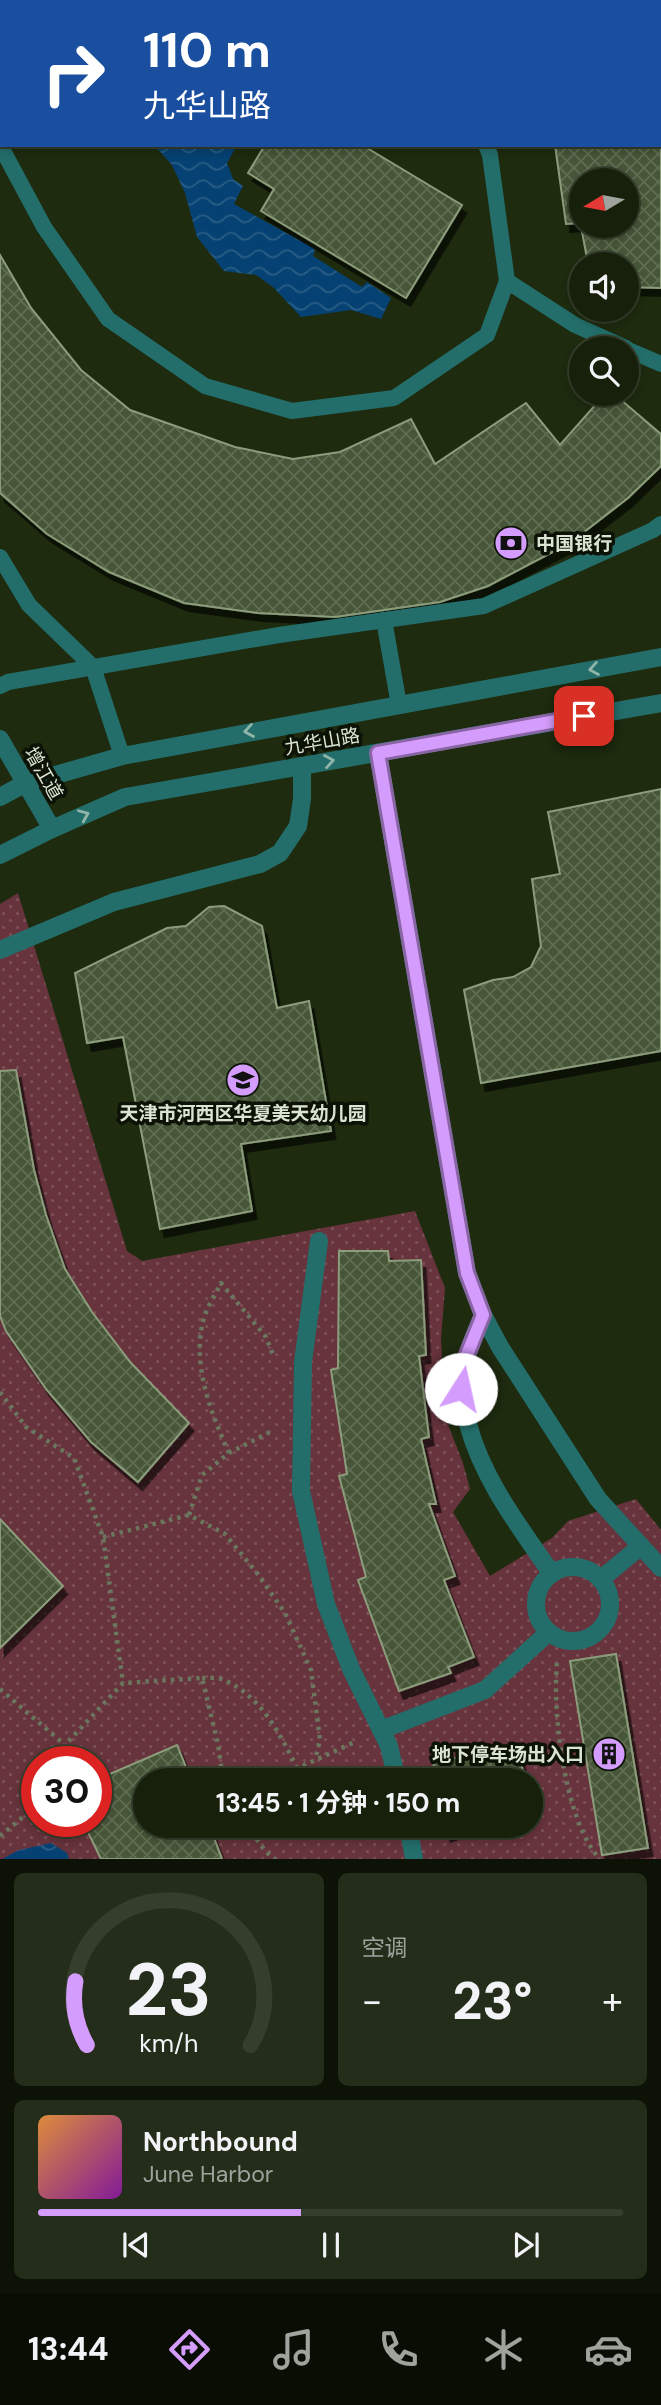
<!DOCTYPE html>
<html lang="zh">
<head>
<meta charset="utf-8">
<style>
  body { margin:0; font-family:"DM Sans","Noto Sans SC",sans-serif; background:#232d19; color:#f1f3f6; height:100vh; display:flex; flex-direction:column; font-size:26px; white-space:nowrap }
  * { box-sizing:border-box; margin:0 }
  p { font-size:23px; color:#9ea39d }
  .icon { flex:none; width:38px; height:38px; fill:none; stroke:currentColor; stroke-width:2; stroke-linecap:round; stroke-linejoin:round }
  .map { position:relative; height:1859px; overflow:hidden }
  .side { display:flex; flex-direction:column; gap:14px; padding:14px; background:#0c1206; flex:1 }
  .side>* { flex:none }
  .guide { position:absolute; left:0px; top:0px; width:662px; height:147px; box-shadow:0 4px 10px #0003,0 0 0 2px #353e2c; background:#1a4fa0; color:#fff; overflow:hidden }
  .needle { width:46px; rotate:260deg }
  .tools { position:absolute; left:569px; top:168px; display:grid; gap:14px }
  .tools a { display:grid; place-items:center; width:70px; height:70px; border-radius:50%; background:#16200b; box-shadow:0 4px 10px #0003,0 0 0 2px #353e2c; font-size:35px }
  .speed { position:absolute; left:21px; top:1746px; display:flex; gap:14px; font-size:35px; font-weight:700; text-align:center }
  .speed>* { display:grid; place-content:center; width:91px; height:91px; border-radius:50%; background:#16200b; box-shadow:0 4px 10px #0003,0 0 0 2px #353e2c; line-height:1 }
  .speed .limit { border:10px solid #d22; background:#fff; color:#111 }
  .pin { position:absolute; display:grid; place-items:center; width:60px; height:60px; color:#fff; margin:-30px; border-radius:14px; box-shadow:0 4px 10px #0006 }
  .me { position:absolute; width:77px; margin:-38px; rotate:10deg; stroke-linejoin:round; filter:drop-shadow(0 0 5px #0008) }
  .turn { display:flex; align-items:center; gap:24px; height:147px; padding:0 28px; font-size:32px }
  .turn .icon { width:91px; height:91px; stroke-width:2.5 }
  .turn b { display:block; font-size:49px; line-height:60px }
  .big { font-size:52px; font-weight:700; line-height:1.1 }
  .side .card { flex:1; display:flex; flex-direction:column; justify-content:center; gap:10px; min-width:0; padding:0 24px; border-radius:10px; background:#232d19 }
  .side .dial { align-items:center; gap:0 }
  .dial svg { height:182px; overflow:visible; fill:none; stroke:#353e2c; stroke-width:7; stroke-linecap:round; text-anchor:middle }
  .dial text { fill:#f1f3f6; stroke:none }
  .song { display:flex; align-items:center; gap:21px }
  .cover { width:84px; height:84px; border-radius:10px; background:linear-gradient(135deg,hsl(30 70% 55%),hsl(290 70% 35%)) }
  .played { height:7px; border-radius:4px; background:linear-gradient(90deg,#d49cfc 45%,#353e2c 45%) }
  .keys { display:flex; justify-content:space-around; direction:ltr }
  .heat { display:flex; justify-content:space-between; align-items:center; font-size:38px; direction:ltr }
  .side .tiles { flex:1; display:grid; gap:14px; grid-template-columns:1fr 1fr }
  .card:last-child { grid-column:span 2 }
  .trip { position:absolute; left:133px; top:1768px; width:410px; height:70px; border-radius:35px; background:#16200b; box-shadow:0 4px 10px #0003,0 0 0 2px #353e2c; font-weight:700; line-height:70px; text-align:center }
  .tabs { display:flex; height:112px; justify-content:space-around; align-items:center; background:#090d04; color:#9ea39d }
  .tabs .icon { width:49px; height:49px }
  .tabs .on { color:#d49cfc }
  .tabs b { font-size:32px; color:#f1f3f6 }
  .map>svg:first-child { display:block }
</style>
</head>
<body>
<div class="map">
<svg width="661" height="1859" viewBox="0 0 661 1859">
  <defs>
    <pattern id="grass-dots" width="8" height="8" patternUnits="userSpaceOnUse" patternTransform="scale(1.75)"><rect width="8" height="8" fill="#67333c"/><path d="M2 2h.1M6 6h.1" fill="none" stroke="#7c5057" stroke-width="1.8" stroke-linecap="round"/></pattern>
    <pattern id="water-waves" width="16" height="10" patternUnits="userSpaceOnUse" patternTransform="scale(1.75)"><rect width="16" height="10" fill="#054273"/><path d="M0 5q4-4 8 0t8 0" fill="none" stroke="#295d86"/></pattern>
    <pattern id="building-cross-hatch" width="8" height="8" patternUnits="userSpaceOnUse" patternTransform="scale(1.75)"><rect width="8" height="8" fill="#465537"/><path d="M0 0l8 8M0 8l8-8" fill="none" stroke="#606d53"/></pattern>
    <filter id="shadow"><feDropShadow dx="4.5" dy="8" stdDeviation="0" flood-color="#0009"/></filter>
  </defs>
  <rect width="100%" height="100%" fill="#1e2b0f"/>
  <path fill="url(#grass-dots)" fill-rule="evenodd" d="M 18,893 L 127,1251 L 142,1261 L 415,1211 L 445,1288 L 441,1339 L 445,1417 L 463,1463 L 470,1489 L 453,1512 L 490,1576 L 552,1538 L 568,1521 L 636,1499 L 661,1530 L 661,1859 L 0,1859 L 0,904 ZM 37,1762 L 96,1762 L 96,1822 L 37,1822 ZM 145,1780 L 530,1780 L 530,1825 L 145,1825 Z"/>
  <g fill="url(#water-waves)">
    <polygon points="19,0 367,0 369,2 19,2"/>
    <polygon points="154,145 237,145 227,163 233,179 243,186 234,204 315,249 313,256 362,287 367,282 391,298 381,319 351,310 301,317 273,287 256,275 224,271 197,237 185,193 172,165"/>
    <polygon points="51,1843 67,1853 69,1859 2,1859 19,1850"/>
  </g>
  <g fill="url(#building-cross-hatch)" stroke="#8c9d7c" stroke-width="2" filter="url(#shadow)">
    <polygon points="265,145 362,145 462,205 406,298 261,211 274,189 248,173"/>
    <polygon points="555,145 661,145 661,288 626,287 626,264 588,264 581,226 626,226 626,180 581,180 581,225 581,223 566,224"/>
    <polygon points="0,255 31,308 81,370 130,410 235,447 293,459 340,452 411,419 435,464 526,403 560,445 605,394 614,394 661,434 661,466 628,498 570,543 488,586 440,602 335,617 258,613 184,603 109,572 47,534 0,493"/>
    <polygon points="661,789 661,1051 481,1083 464,990 493,980 513,977 531,967 541,946 532,879 560,874 548,812"/>
    <polygon points="224,906 262,926 277,1008 309,1001 331,1131 241,1144 252,1211 160,1229 123,1037 87,1043 75,973 167,928 186,926 209,907"/>
    <polygon points="16,1070 34,1170 46,1215 65,1269 92,1312 131,1363 189,1423 138,1482 91,1442 46,1389 6,1331 0,1316 0,1071"/>
    <polygon points="339,1251 388,1251 389,1261 421,1260 426,1355 419,1356 429,1437 421,1439 436,1504 429,1504 455,1576 444,1580 474,1657 448,1667 451,1673 399,1691 358,1580 366,1577 339,1476 347,1474 331,1370 338,1368"/>
    <polygon points="0,1519 63,1586 0,1648"/>
    <polygon points="616,1654 648,1848 602,1855 570,1661"/>
    <polygon points="177,1745 191,1780 145,1780 145,1825 209,1825 222,1859 101,1859 83,1822 96,1822 96,1780"/>
    <polygon points="518,1750 525,1780 436,1780 433,1761"/>
    <polygon points="444,1825 472,1825 446,1834"/>
  </g>
  <g fill="none" stroke-linecap="round" stroke-linejoin="round">
    <g stroke="#6b765f" stroke-width="4.5" stroke-dasharray="3.5 5" stroke-linecap="butt">
      <polyline points="0,1392 26,1427 74,1458 103,1537 123,1683"/>
      <path d="M 229,1453 C 210,1411 189,1358 206,1312 C 210,1302 217,1292 221,1283 L 266,1337 L 273,1355"/>
      <polyline points="189,1515 202,1475 229,1453 272,1431"/>
      <polyline points="103,1537 189,1515 225,1534 257,1573 285,1613 311,1670 320,1740 315,1760"/>
      <path d="M 557,1663 C 552,1712 565,1823 600,1859"/>
      <path d="M 202,1678 C 209,1678 218,1677 224,1680 C 261,1696 280,1734 297,1768"/>
      <polyline points="0,1689 65,1745"/>
      <polyline points="54,1762 65,1745 123,1683 202,1678 218,1744 223,1780"/>
      <polyline points="272,1780 357,1741"/>
      <polyline points="247,1825 265,1851 275,1859"/>
      <polyline points="0,1836 28,1813 37,1793"/>
    </g>
    <g stroke="#236e6a" stroke-width="16">
      <polyline points="431,2 432,0"/>
      <polyline points="0,145 44,227 108,319 205,386 292,411 394,398 487,335 507,281"/>
      <polyline points="486,145 490,155 507,281 575,325 626,348"/>
      <polyline points="626,349 661,364"/>
      <polyline points="0,557 29,605 93,667 122,756"/>
      <polyline points="384,620 399,705"/>
      <polyline points="0,686 8,682 279,635 484,606 653,530 661,524"/>
    </g>
    <g stroke="#236e6a" stroke-width="18">
      <polyline points="378,753 467,1273 483,1315 500,1347 598,1499 661,1568"/>
      <polyline points="0,950 114,902 260,864 280,853 298,826 302,799 302,766"/>
      <polyline points="319,1241 303,1362 301,1491 326,1604 351,1669 389,1746 397,1780"/>
      <path d="M 483,1315 C 473,1338 463,1361 461,1387 C 460,1398 465,1413 468,1424 C 483,1480 519,1526 552,1574"/>
      <circle cx="573" cy="1604" r="37"/>
      <polyline points="601,1579 641,1546"/>
      <polyline points="381,1730 485,1690 549,1632"/>
      <polyline points="408,1825 414,1859"/>
    </g>
    <g stroke="#236e6a" stroke-width="18">
      <polyline points="0,739 52,829"/>
      <polyline points="0,797 24,784 122,756 661,657"/>
      <polyline points="0,855 52,829 125,797 661,703"/>
    </g>
  </g>
  <defs><path id="oneway-chevron" d="M-2-3.5L2.5 0L-2 3.5" fill="none" stroke-width="1.6" stroke-linecap="round" stroke-linejoin="round" transform="scale(1.75)"/></defs>
  <g stroke="#91b5a9">
    <use href="#oneway-chevron" transform="translate(594 669) rotate(170)"/>
    <use href="#oneway-chevron" transform="translate(249 731) rotate(170)"/>
    <use href="#oneway-chevron" transform="translate(329 761) rotate(-10)"/>
    <use href="#oneway-chevron" transform="translate(84 815) rotate(-23)"/>
  </g>
  <g fill="none" stroke-linecap="round" stroke-linejoin="round">
    <defs>
      <polyline id="route" points="461,1389 466,1357 483,1315 467,1273 378,753 584,716"/>
    </defs>
    <use href="#route" stroke="#8a65a4" stroke-width="18"/>
    <use href="#route" stroke="#d49cfc" stroke-width="12"/>
  </g>
  <defs>
    <symbol id="bank-disc" viewBox="-11 -11 22 22"><circle r="9.5" fill="#d49cfc" stroke="#0c1206"/><path d="M-6-4H6V4H-6ZM0-2.3a2.3 2.3 0 1 0 0 4.6a2.3 2.3 0 1 0 0-4.6Z" fill="#111"/></symbol>
    <symbol id="school-disc" viewBox="-11 -11 22 22"><circle r="9.5" fill="#d49cfc" stroke="#0c1206"/><path d="M0-5L7-2L0 1L-7-2ZM-4 1L0 2.5L4 1V4Q0 6-4 4Z" fill="#111"/></symbol>
    <symbol id="building-disc" viewBox="-11 -11 22 22"><circle r="9.5" fill="#d49cfc" stroke="#0c1206"/><path d="M-4-6H4V6H1V3H-1V6H-4ZM-2.5-4.3h1.7v1.8h-1.7ZM.8-4.3h1.7v1.8H.8ZM-2.5-1h1.7V.8h-1.7ZM.8-1h1.7V.8H.8Z" fill="#111"/></symbol>
  </defs>
  <g fill-rule="evenodd">
    <use href="#bank-disc" x="492" y="524" width="38" height="38"/>
    <use href="#school-disc" x="224" y="1061" width="38" height="38"/>
    <use href="#building-disc" x="590" y="1735" width="38" height="38"/>
  </g>
  <g text-anchor="middle" stroke-width="7" stroke-linejoin="round" paint-order="stroke">
    <g font-size="19" font-weight="bold" fill="#dbe4d3" stroke="#0c1206" text-anchor="start">
      <text x="536" y="550">中国银行</text>
      <text x="243" y="1120" text-anchor="middle">天津市河西区华夏美天幼儿园</text>
      <text x="584" y="1761" text-anchor="end">地下停车场出入口</text>
    </g>
    <g font-size="19" fill="#dbe4d3" stroke="#0c1206">
      <text transform="translate(322 741) rotate(-10)" y="7">九华山路</text>
      <text transform="translate(44 773) rotate(60)" y="7">增江道</text>
    </g>
  </g>
</svg>
<div class="tools">
<a><svg class="needle" viewBox="-14 -14 28 28"><path d="M0-13l5 13h-10z" fill="#e53935"/><path d="M0 13l5-13h-10z" fill="#9ea39d"/></svg></a>
<a><svg class="icon" aria-label="sound" viewBox="0 0 24 24"><path d="M4 9h4l5-4v14l-5-4H4zM17 9q2 3 0 6"/></svg></a>
<a><svg class="icon" aria-label="search" viewBox="0 0 24 24"><circle cx="10" cy="10" r="6"/><path d="M15 15l6 6"/></svg></a>
</div>
<div class="speed"><div class="limit">30</div></div>
<div class="pin" style="left:584px;top:716px;background:#d93025"><svg class="icon" aria-label="arrive" viewBox="0 0 24 24"><path d="M6 21V4h12l-3 4 3 4H6"/></svg></div>
<svg class="me" style="left:461px;top:1389px" viewBox="-20 -20 40 40"><circle r="19" fill="#fff"/><path d="M0-13L10 11 0 6-10 11z" fill="#d49cfc"/></svg>
<div class="trip">13:45 · 1 分钟 · 150 m</div>
<div class="guide">
<div class="turn"><svg class="icon" aria-label="right" viewBox="0 0 24 24"><path d="M7 20v-9h11M14 6l5 5-5 5"/></svg><div><b>110 m</b>九华山路</div></div>
</div>
</div>
<section class="side">
<div class="tiles">
<div class="card dial"><svg viewBox="0 0 100 80">
<path d="M14 69A42 42 0 1 1 86 69"/>
<path d="M14 69A42 42 0 0 1 9 41" stroke="#d49cfc"/>
<text x="50" y="56" font-size="32" font-weight="700">23</text>
<text x="50" y="72" font-size="11">km/h</text>
</svg></div>
<div class="card"><p>空调</p>
<div class="heat"><a>−</a><b class="big">23°</b><a>+</a></div>
</div>
<div class="card">
<div class="song"><i class="cover"></i><div><b>Northbound</b><p>June Harbor</p></div></div>
<div class="played"></div>
<div class="keys"><svg class="icon" aria-label="previous" viewBox="0 0 24 24"><path d="M18 5L8 12l10 7zM5 5v14"/></svg><svg class="icon" aria-label="pause" viewBox="0 0 24 24"><path d="M8 5v14M16 5v14"/></svg><svg class="icon" aria-label="next" viewBox="0 0 24 24"><path d="M6 5l10 7-10 7zM19 5v14"/></svg></div>
</div>
</div>
</section>
<nav class="tabs">
<b>13:44</b>
<svg class="icon on" aria-label="directions" viewBox="0 0 24 24"><path d="M12 3l9 9-9 9-9-9zM9 14v-3h6M13 9l2 2-2 2"/></svg>
<svg class="icon" aria-label="music" viewBox="0 0 24 24"><path d="M9 18V5l10-2v13"/><circle cx="6" cy="18" r="3"/><circle cx="16" cy="16" r="3"/></svg>
<svg class="icon" aria-label="phone" viewBox="0 0 24 24"><path d="M5 4h4l2 5-3 2q2 4 5 5l2-3 5 2v4C11 20 4 13 5 4z"/></svg>
<svg class="icon" aria-label="climate" viewBox="0 0 24 24"><path d="M12 3v18M4 7l16 10M4 17L20 7"/></svg>
<svg class="icon" aria-label="car" viewBox="0 0 24 24"><path d="M5 17H2v-5l4-1 3-4h7l3 4 3 1v5h-3M9 17h6M6 11h13"/><circle cx="7" cy="17" r="2"/><circle cx="17" cy="17" r="2"/></svg>
</nav>
</body>
</html>
